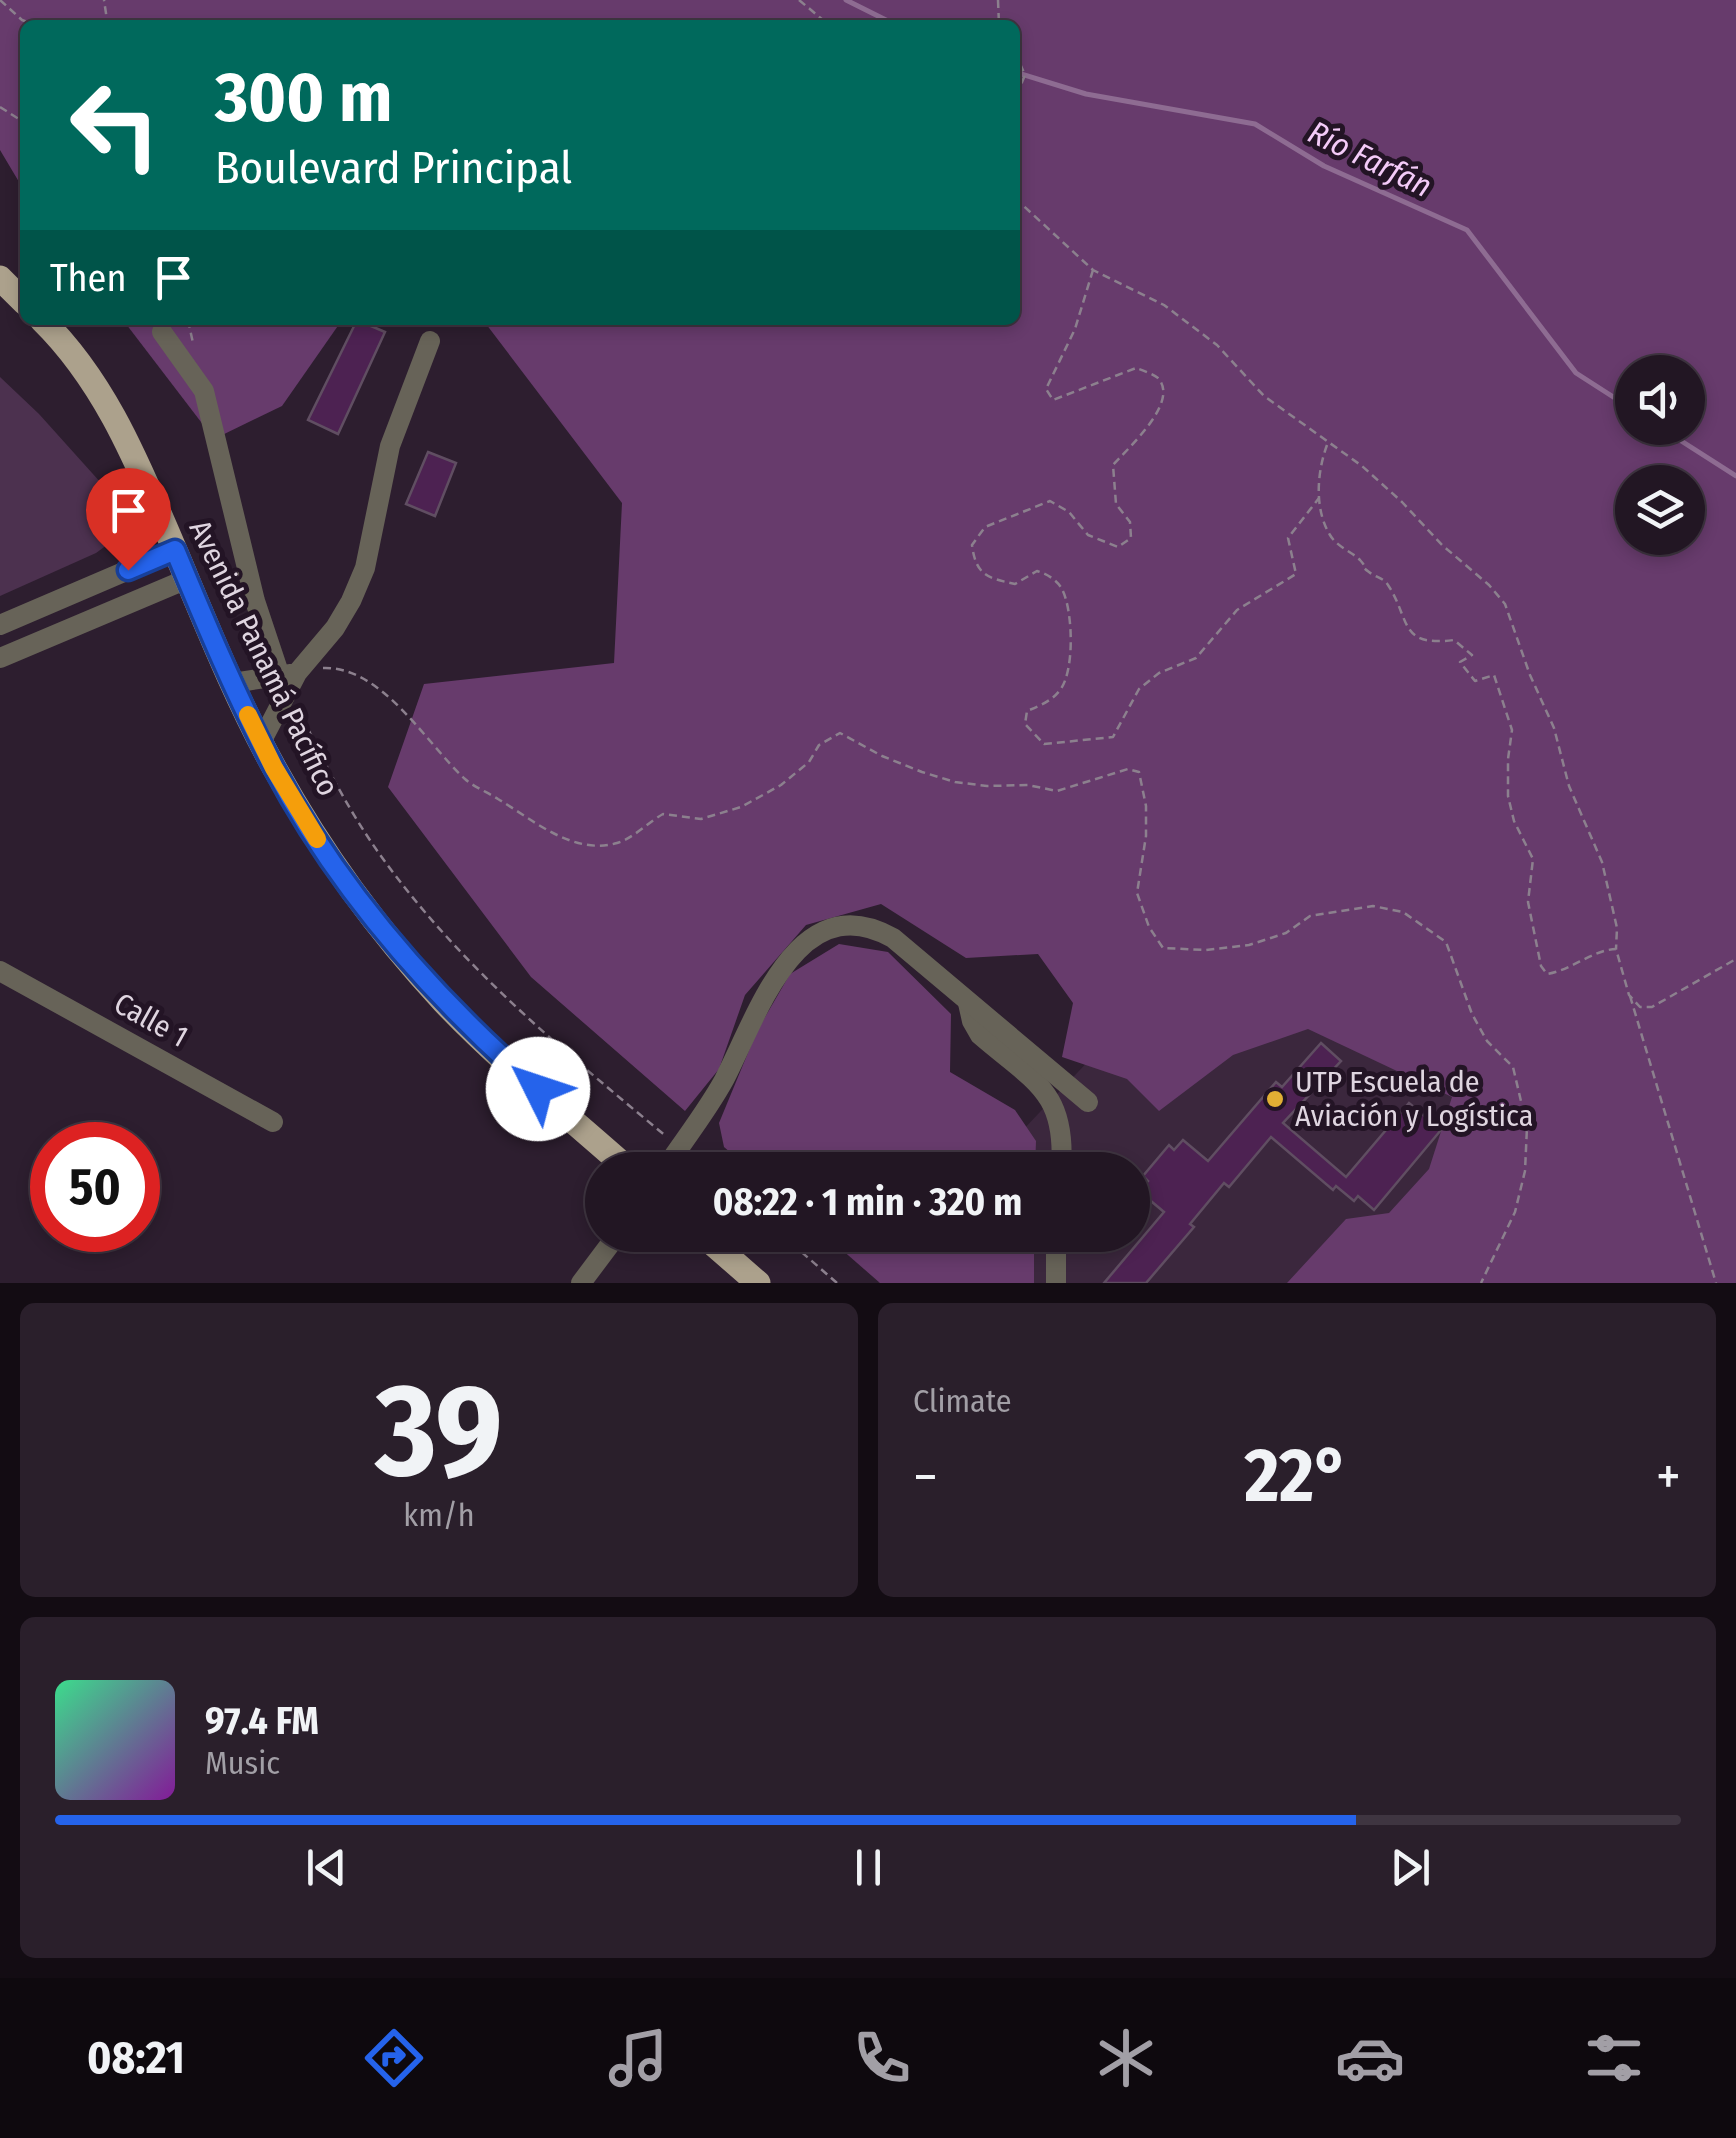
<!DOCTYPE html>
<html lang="en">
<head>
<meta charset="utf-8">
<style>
  body { margin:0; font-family:"Fira Sans Condensed",sans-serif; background:#2a1f2b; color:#f1f3f6; height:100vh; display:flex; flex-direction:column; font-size:38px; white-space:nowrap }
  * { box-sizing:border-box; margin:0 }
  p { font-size:32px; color:#a29fa6 }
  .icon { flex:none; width:55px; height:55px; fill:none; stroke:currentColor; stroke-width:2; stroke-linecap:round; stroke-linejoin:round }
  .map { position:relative; height:1283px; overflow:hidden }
  .panel { display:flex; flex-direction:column; gap:20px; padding:20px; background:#130c13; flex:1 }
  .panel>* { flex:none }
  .top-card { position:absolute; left:20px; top:20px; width:1000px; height:305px; border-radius:15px; box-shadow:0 5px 15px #0003,0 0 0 2px #3f3541; background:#00695c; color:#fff; overflow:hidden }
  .buttons { position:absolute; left:1615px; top:355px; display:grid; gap:20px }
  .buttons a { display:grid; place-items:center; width:90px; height:90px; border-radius:50%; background:#221623; box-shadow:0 5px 15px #0003,0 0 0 2px #3f3541; font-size:50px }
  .speed { position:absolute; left:30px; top:1122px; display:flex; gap:20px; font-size:50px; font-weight:700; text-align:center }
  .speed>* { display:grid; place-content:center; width:130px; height:130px; border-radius:50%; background:#221623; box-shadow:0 5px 15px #0003,0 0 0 2px #3f3541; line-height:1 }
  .speed .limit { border:15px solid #d22; background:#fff; color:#111 }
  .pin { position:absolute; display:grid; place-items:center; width:85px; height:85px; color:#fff; margin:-102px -42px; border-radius:50% 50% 50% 0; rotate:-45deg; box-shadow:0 0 10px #0007 }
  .pin .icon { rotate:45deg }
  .me { position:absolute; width:110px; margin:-55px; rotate:311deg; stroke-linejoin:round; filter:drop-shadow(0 0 8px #0008) }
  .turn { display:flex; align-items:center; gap:35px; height:210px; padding:0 30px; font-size:45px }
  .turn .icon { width:130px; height:130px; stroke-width:2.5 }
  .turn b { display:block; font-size:70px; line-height:85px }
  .then { display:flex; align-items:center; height:95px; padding:0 30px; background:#0003; gap:20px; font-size:38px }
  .big { font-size:75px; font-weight:700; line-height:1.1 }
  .panel .tile { flex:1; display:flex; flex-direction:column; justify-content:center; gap:15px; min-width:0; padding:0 35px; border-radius:15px; background:#2a1f2b }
  .panel .dial { align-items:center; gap:0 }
  .dial b { font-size:130px; line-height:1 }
  .song { display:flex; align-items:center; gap:30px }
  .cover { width:120px; height:120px; border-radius:15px; background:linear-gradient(135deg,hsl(150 70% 55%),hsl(290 70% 35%)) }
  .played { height:10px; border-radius:5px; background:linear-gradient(90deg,#2563eb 80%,#3f3541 80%) }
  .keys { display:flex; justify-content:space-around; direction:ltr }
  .heat { display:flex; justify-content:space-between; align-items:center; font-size:55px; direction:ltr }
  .panel .tiles { flex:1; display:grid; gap:20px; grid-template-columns:1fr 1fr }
  .tile:last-child { grid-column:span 2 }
  .trip { position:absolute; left:585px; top:1152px; width:565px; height:100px; border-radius:50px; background:#221623; box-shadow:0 5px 15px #0003,0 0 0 2px #3f3541; font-weight:700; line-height:100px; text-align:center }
  .menu { display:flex; height:160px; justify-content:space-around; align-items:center; background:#0e090e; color:#a29fa6 }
  .menu .icon { width:70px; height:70px }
  .menu .active { color:#2563eb }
  .menu b { font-size:45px; color:#f1f3f6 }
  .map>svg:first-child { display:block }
</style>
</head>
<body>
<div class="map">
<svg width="1736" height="1283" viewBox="0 0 1736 1283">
  <rect width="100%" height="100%" fill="#2d1e2f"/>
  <polygon fill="#3b273d" points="1227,915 1485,1075 1452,1283 878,1283 924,1235 1132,1235 1132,1170 985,1170"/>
  <polygon fill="#4c314f" points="0,377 39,414 137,523 96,553 0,596"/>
  <g fill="#673b6c" fill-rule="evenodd">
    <path d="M 0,0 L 1736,0 L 1736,1283 L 1287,1283 L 1346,1219 L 1389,1213 L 1429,1169 L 1452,1097 L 1308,1029 L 1233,1055 L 1159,1111 L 1127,1079 L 1062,1057 L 1073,1003 L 1038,954 L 966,958 L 881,904 L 806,925 L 745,995 L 719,1069 L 685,1111 L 531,977 L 388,787 L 424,684 L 614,663 L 622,503 L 483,320 L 1015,320 L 1015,25 L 25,25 L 25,192 L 0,150 ZM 1632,372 L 1688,372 L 1688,428 L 1632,428 ZM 1632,482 L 1688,482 L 1688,538 L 1632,538 Z"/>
    <polygon points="123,320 342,320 282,406 214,439"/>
    <polygon points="839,944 888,952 951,1014 950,1072 1015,1110 1036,1141 1035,1170 751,1170 724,1147 719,1123 757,1031 790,974"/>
    <polygon points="825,1235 1034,1235 1034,1283 880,1283"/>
  </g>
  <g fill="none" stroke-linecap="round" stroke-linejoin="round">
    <g stroke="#8e6c92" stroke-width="5">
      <polyline points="846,0 896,25"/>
      <polyline points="1015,72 1086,94 1255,124 1324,166 1467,230 1576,373 1632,409"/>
      <polyline points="1661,428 1736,476"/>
    </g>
  </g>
  <g fill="#4d2252" stroke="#604e62" stroke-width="2.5">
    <polygon points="357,320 385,332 338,434 308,420"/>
    <polygon points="428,452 456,463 435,516 406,504"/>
    <polygon points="1321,1043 1341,1061 1283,1123 1346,1177 1409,1103 1441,1130 1374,1210 1358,1196 1354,1201 1336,1186 1333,1190 1271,1137 1229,1187 1224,1183 1190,1224 1194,1227 1146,1283 1104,1283 1164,1212 1139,1191 1148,1181 1143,1176 1169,1145 1174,1150 1183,1140 1208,1161 1276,1082 1282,1087"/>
  </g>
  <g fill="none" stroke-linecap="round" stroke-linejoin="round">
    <g stroke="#8c808e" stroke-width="2.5" stroke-dasharray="8 5" stroke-linecap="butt">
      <polyline points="0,0 22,20 35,25"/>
      <polyline points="799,0 829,25"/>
      <polyline points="998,0 999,25"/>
      <polyline points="102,25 107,20 104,0"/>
      <polyline points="1015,52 1025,75 1020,87 1015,88"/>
      <polyline points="0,107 25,123"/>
      <polyline points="1015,198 1093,270 1164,305 1217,345 1264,396 1362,466 1402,502 1442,545 1489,585 1505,604 1530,675 1554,728 1569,786 1602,862 1617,928 1616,949"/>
      <path d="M 1093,270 L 1075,329 L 1046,389 L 1053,400 L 1136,368 C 1142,370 1153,374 1158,378 C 1180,402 1128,448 1113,465 L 1116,504 L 1130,522 L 1131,538 L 1118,547 L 1088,535 L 1069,512 L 1050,501 L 985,527 L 972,545 C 976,576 988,578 1015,584 L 1037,571 C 1047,574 1057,580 1062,589 C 1073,610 1075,671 1060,690 C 1052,701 1039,706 1027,711 L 1025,724 L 1044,744 L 1113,737 L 1139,689 L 1159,673 L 1196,658 L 1237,610 L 1296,574 L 1288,538 L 1319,498"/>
      <polyline points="188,320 193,343"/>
      <path d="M 1327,445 C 1317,472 1314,509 1330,535 C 1337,547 1351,551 1360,560 C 1370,571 1357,563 1369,572 C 1375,577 1384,578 1388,585 C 1411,620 1398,647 1454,640 L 1472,655 L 1460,662 L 1475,681 L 1494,675 L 1512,730 L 1508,759 L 1508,796 L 1514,821 L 1533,859 L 1528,902 L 1541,966 L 1547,974 C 1572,970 1592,950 1616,949 L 1629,995 L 1640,1007 L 1652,1007 L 1736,959"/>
      <path d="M 323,668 C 382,666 425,742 465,779 C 474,787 487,792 498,799 C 532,819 573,856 617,843 C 632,839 649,822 663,814 L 701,819 L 741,807 L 781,785 L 809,762 L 819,745 L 840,733 L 882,756 L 922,772 L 955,782 L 987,786 L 1028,785 L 1057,791 L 1128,769 L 1139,772 L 1146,806 L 1146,836 L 1137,893 L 1149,927 L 1163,948 L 1206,950 L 1249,945 L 1286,933 L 1310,916 L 1373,906 L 1403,912 L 1446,942 L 1472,1014 L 1487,1041 L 1513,1067 L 1527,1127 L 1525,1171 L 1515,1212 L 1481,1283"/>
      <path d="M 298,708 C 324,763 352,818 389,867 C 467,972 567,1054 667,1137"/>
      <polyline points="1630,996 1716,1283"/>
      <polyline points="692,1158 706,1170"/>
      <polyline points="782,1235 837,1283"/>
    </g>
    <g stroke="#676358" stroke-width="20">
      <polyline points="162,332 204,391 255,601 280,676"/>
      <polyline points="0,625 175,550"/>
      <polyline points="0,658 187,579"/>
      <polyline points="233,683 291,674"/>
      <polyline points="261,742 297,673 335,628 351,601 365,568 390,446 430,341"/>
      <polyline points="0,971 273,1122"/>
      <path d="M 968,1003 L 972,1021 L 980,1035 C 1034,1082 1067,1091 1061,1170"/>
      <path d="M 664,1170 C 684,1140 707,1111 724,1080 C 757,1017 797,884 893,938 L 1088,1102"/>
      <polyline points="581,1283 617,1235"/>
      <polyline points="1056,1283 1056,1235"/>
    </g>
    <g stroke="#aca18c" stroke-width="25">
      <polyline points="0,278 25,303"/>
      <path d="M 42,320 C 101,378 133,452 165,527 C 200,608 232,692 275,769 C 321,852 379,932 444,1002 C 501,1062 567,1115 629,1170"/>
      <polyline points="703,1235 758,1283"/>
    </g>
  </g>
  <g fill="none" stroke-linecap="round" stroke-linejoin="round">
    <defs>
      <path id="route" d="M 128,570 L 175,550 C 205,622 236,696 273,766 C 338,890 433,997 538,1089"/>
    </defs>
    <use href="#route" stroke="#184099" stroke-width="25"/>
    <use href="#route" stroke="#2563eb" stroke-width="18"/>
    <polyline stroke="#f59e0b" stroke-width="18" points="248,715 274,768 317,839"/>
  </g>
  <circle fill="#e1af34" stroke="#231425" stroke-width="4" cx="1275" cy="1099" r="10"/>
  <g text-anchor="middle" stroke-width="10" stroke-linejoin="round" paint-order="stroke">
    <g font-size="30" fill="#dfd5e0" stroke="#231425">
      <text transform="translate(264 658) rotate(64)" y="10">Avenida Panamá Pacífico</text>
      <text transform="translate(151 1020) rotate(29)" y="10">Calle 1</text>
    </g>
    <g font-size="30" fill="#dfd5e0" stroke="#231425" text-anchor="start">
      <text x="1295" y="1092">UTP Escuela de<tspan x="1295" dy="34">Aviación y Logística</tspan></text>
    </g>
    <g font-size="32" font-style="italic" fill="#f4cbf8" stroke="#231425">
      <text transform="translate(1370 159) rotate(26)" y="11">Río Farfán</text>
    </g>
  </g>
</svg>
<div class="buttons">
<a><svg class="icon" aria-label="sound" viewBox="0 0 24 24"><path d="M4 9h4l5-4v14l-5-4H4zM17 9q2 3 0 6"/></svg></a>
<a><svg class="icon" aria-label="layers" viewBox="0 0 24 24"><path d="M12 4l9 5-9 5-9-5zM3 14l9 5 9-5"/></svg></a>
</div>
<div class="speed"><div class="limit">50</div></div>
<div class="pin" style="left:128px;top:570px;background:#d93025"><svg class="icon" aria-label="arrive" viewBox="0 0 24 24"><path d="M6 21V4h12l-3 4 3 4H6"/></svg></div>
<svg class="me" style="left:538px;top:1089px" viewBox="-20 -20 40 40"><circle r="19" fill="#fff"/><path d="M0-13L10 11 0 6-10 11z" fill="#2563eb"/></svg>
<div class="trip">08:22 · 1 min · 320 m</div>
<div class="top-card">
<div class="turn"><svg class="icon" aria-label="left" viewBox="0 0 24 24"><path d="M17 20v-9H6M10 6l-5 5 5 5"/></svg><div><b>300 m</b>Boulevard Principal</div></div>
<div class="then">Then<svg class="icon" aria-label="arrive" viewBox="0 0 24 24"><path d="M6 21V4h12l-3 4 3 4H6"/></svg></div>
</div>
</div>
<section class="panel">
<div class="tiles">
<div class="tile dial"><b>39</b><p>km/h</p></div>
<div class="tile"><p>Climate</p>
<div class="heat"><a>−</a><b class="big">22°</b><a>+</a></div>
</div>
<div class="tile">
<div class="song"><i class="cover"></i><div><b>97.4 FM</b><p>Music</p></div></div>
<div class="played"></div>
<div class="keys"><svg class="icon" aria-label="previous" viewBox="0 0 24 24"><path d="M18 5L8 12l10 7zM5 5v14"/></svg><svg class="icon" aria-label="pause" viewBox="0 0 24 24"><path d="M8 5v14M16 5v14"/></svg><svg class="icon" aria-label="next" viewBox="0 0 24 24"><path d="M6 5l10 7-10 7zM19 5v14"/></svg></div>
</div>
</div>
</section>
<nav class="menu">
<b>08:21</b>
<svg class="icon active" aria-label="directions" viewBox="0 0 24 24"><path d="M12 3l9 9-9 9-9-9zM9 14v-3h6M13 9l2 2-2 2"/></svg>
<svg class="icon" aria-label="music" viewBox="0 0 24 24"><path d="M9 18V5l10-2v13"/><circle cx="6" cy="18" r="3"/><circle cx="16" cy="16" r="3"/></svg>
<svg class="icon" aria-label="phone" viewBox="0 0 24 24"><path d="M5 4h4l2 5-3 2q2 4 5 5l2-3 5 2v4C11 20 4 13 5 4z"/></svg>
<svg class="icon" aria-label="climate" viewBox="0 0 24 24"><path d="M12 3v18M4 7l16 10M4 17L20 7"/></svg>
<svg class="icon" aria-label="car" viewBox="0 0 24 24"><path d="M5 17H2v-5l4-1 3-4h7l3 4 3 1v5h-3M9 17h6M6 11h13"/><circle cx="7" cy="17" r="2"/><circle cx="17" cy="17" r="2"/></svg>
<svg class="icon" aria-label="filters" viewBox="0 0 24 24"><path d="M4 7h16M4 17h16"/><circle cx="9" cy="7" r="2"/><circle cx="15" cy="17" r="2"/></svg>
</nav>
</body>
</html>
